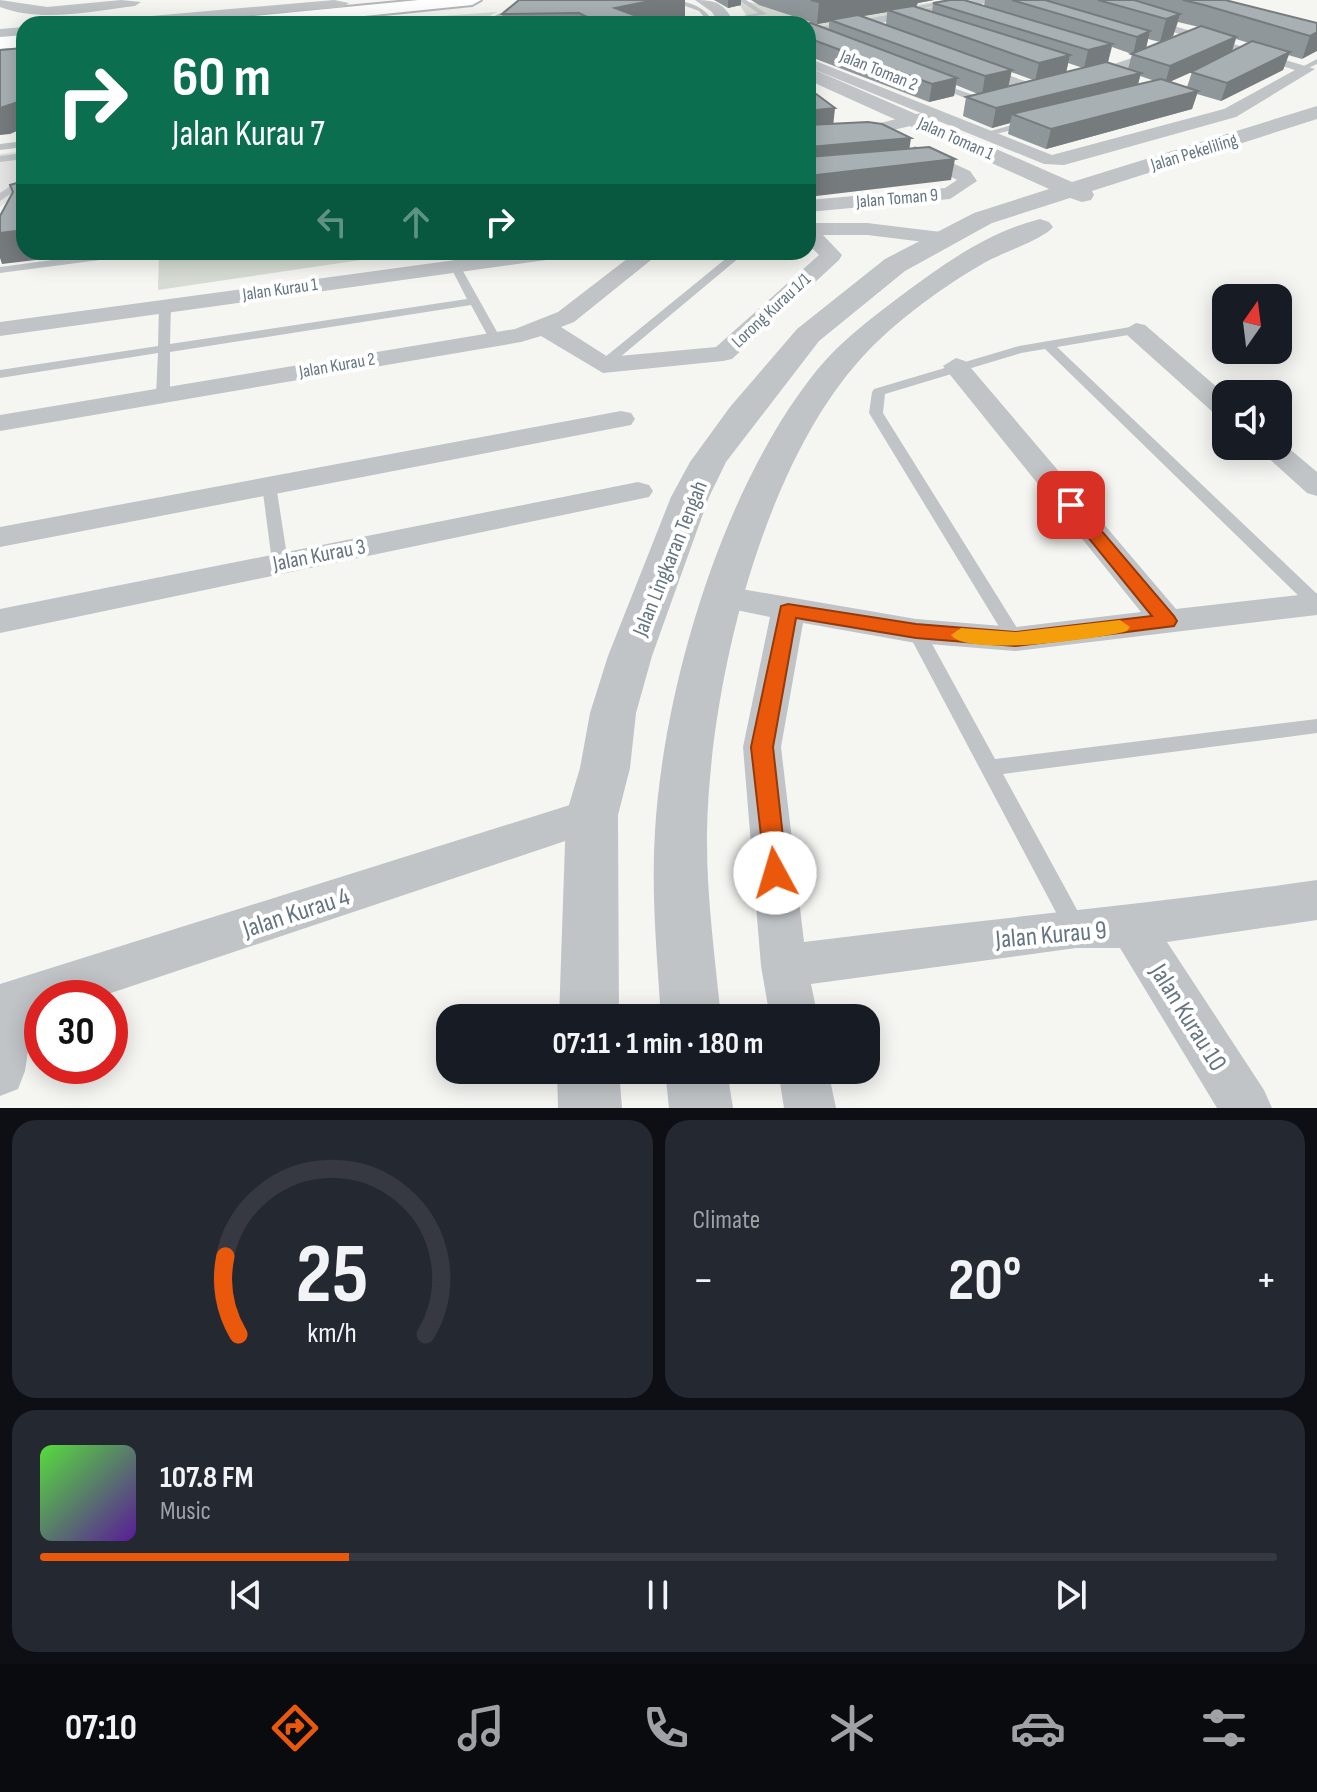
<!DOCTYPE html>
<html lang="en">
<head>
<meta charset="utf-8">
<style>
  body { margin:0; font-family:"Sofia Sans Condensed",sans-serif; background:#242831; color:#f1f3f6; height:100vh; display:flex; flex-direction:column; font-size:30px; white-space:nowrap }
  * { box-sizing:border-box; margin:0 }
  p { font-size:26px; color:#9ea1a6 }
  .icon { flex:none; width:44px; height:44px; fill:none; stroke:currentColor; stroke-width:2; stroke-linecap:round; stroke-linejoin:round }
  .map { position:relative; height:1108px; overflow:hidden }
  .details { display:flex; flex-direction:column; gap:12px; padding:12px; background:#0d0f14; flex:1 }
  .details>* { flex:none }
  .guide { position:absolute; left:16px; top:16px; width:800px; height:244px; border-radius:24px; box-shadow:0 4px 20px #0003; background:#0b6e4f; color:#fff; overflow:hidden }
  .needle { width:52px; rotate:14deg }
  .controls { position:absolute; left:1212px; top:284px; display:grid; gap:16px }
  .controls a { display:grid; place-items:center; width:80px; height:80px; border-radius:16px; background:#171b24; box-shadow:0 4px 20px #0003; font-size:40px }
  .speed { position:absolute; left:24px; top:980px; display:flex; gap:16px; font-size:40px; font-weight:700; text-align:center }
  .speed>* { display:grid; place-content:center; width:104px; height:104px; border-radius:50%; background:#171b24; box-shadow:0 4px 20px #0003; line-height:1 }
  .speed .limit { border:12px solid #d22; background:#fff; color:#111 }
  .pin { position:absolute; display:grid; place-items:center; width:68px; height:68px; color:#fff; margin:-34px; border-radius:16px; box-shadow:0 4px 12px #0006 }
  .me { position:absolute; width:88px; margin:-44px; rotate:354deg; stroke-linejoin:round; filter:drop-shadow(0 0 6px #0008) }
  .turn { display:flex; align-items:center; gap:28px; height:168px; padding:0 24px; font-size:36px }
  .turn .icon { width:104px; height:104px; stroke-width:2.5 }
  .turn b { display:block; font-size:56px; line-height:68px }
  .lanes { display:flex; align-items:center; height:76px; padding:0 24px; background:#0003; justify-content:center; gap:40px; direction:ltr }
  .lanes .off { opacity:.35 }
  .big { font-size:60px; font-weight:700; line-height:1.1 }
  .details .widget { flex:1; display:flex; flex-direction:column; justify-content:center; gap:12px; min-width:0; padding:0 28px; border-radius:24px; background:#242831 }
  .details .dial { align-items:center; gap:0 }
  .dial svg { height:208px; overflow:visible; fill:none; stroke:#363941; stroke-width:7; stroke-linecap:round; text-anchor:middle }
  .dial text { fill:#f1f3f6; stroke:none }
  .song { display:flex; align-items:center; gap:24px }
  .cover { width:96px; height:96px; border-radius:12px; background:linear-gradient(135deg,hsl(110 70% 55%),hsl(270 70% 35%)) }
  .played { height:8px; border-radius:4px; background:linear-gradient(90deg,#ea580c 25%,#363941 25%) }
  .keys { display:flex; justify-content:space-around; direction:ltr }
  .heat { display:flex; justify-content:space-between; align-items:center; font-size:44px; direction:ltr }
  .details .tiles { flex:1; display:grid; gap:12px; grid-template-columns:1fr 1fr }
  .widget:last-child { grid-column:span 2 }
  .trip { position:absolute; left:436px; top:1004px; width:444px; height:80px; border-radius:24px; background:#171b24; box-shadow:0 4px 20px #0003; font-weight:700; line-height:80px; text-align:center }
  .tabs { display:flex; height:128px; justify-content:space-around; align-items:center; background:#090b0e; color:#9ea1a6 }
  .tabs .icon { width:56px; height:56px }
  .tabs .selected { color:#ea580c }
  .tabs b { font-size:36px; color:#f1f3f6 }
  .map>svg:first-child { display:block }
</style>
</head>
<body>
<div class="map">
<svg width="1317" height="1108" viewBox="0 0 1317 1108">
  <rect width="100%" height="100%" fill="#f5f5f2"/>
  <polygon fill="#e3e4e3" points="24,151 24,188 0,207 0,154"/>
  <g fill="#d6dcd3">
    <path d="M 732,0 C 762,0 789,19 819,21 L 945,0 L 991,0 L 808,31 L 808,24 L 752,24 L 741,7 Z"/>
    <polygon points="497,12 475,24 416,24 427,17"/>
    <polygon points="159,252 415,252 158,290"/>
  </g>
  <g fill="none" stroke-linecap="round" stroke-linejoin="round">
    <defs>
      <g id="trunk">
        <polygon points="419,0 481,0 472,5 286,24 223,24 232,18"/>
        <polygon points="24,35 24,47 0,49 0,37"/>
      </g>
    </defs>
    <use href="#trunk" stroke="#b5b8bb" stroke-width="4"/>
    <g fill="#c0c4c7" fill-rule="evenodd">
      <path d="M 669,0 C 684,0 701,5 710,17 L 709,24 L 703,24 L 704,17 L 699,11 Z"/>
      <polygon points="739,0 746,0 767,14 743,18 743,16 758,13"/>
      <polygon points="949,0 963,0 924,8 921,15 916,14 919,6"/>
      <path d="M 521,8 L 523,11 C 509,15 494,24 481,24 L 498,14 Z"/>
      <polygon points="334,19 337,21 335,24 329,24"/>
      <polygon points="1317,59 1317,64 1306,69 1302,67"/>
      <polygon points="937,82 987,100 988,102 981,104 934,86"/>
      <polygon points="1029,120 1032,121 1032,125 984,137 980,134"/>
      <polygon points="24,141 24,147 0,150 0,144"/>
      <polygon points="24,153 24,159 0,162 0,156"/>
      <polygon points="24,177 24,185 0,201 0,193"/>
      <polygon points="113,252 143,252 138,255 0,273 0,267"/>
      <polygon points="734,252 746,252 607,368 599,368 599,362"/>
      <polygon points="454,261 459,264 501,339 499,342 491,342 471,305 170,352 170,395 163,399 156,395 158,353 0,378 0,370 158,346 159,305 165,302 171,305 170,344 467,299 449,264"/>
      <polygon points="1136,326 1140,327 1140,333 1057,347 1317,594 1317,610 1311,608 1045,349 1021,353 885,394 883,413 1024,639 1021,643 1009,643 869,413 872,392 874,389 1019,346"/>
      <polygon points="269,481 276,485 288,562 280,567 272,562 262,485"/>
      <polygon points="916,625 922,627 925,631 995,759 1317,719 1317,733 1003,774 1087,928 1084,935 1076,938 1068,935 907,631 910,627"/>
    </g>
    <g fill="#c0c4c7" fill-rule="evenodd">
      <path d="M 0,0 L 47,7 L 121,0 L 141,2 L 135,6 C 92,11 42,23 0,7 Z"/>
      <polygon points="334,0 349,3 343,7 151,24 99,24 106,20"/>
      <polygon points="974,0 1002,0 808,37 808,29"/>
      <polygon points="1070,0 1089,0 1315,69 1236,117 1064,165 1044,164 936,120 872,135 808,143 808,133 872,125 921,113 808,67 808,58 1052,155 1224,109 1295,70"/>
      <polygon points="24,27 24,35 0,37 0,29"/>
      <polygon points="1168,40 1175,44 1173,47 1139,65 1077,84 1069,79 1129,59"/>
      <polygon points="968,61 1039,86 1041,89 1027,92 963,68 961,65"/>
      <polygon points="915,146 970,171 977,181 950,199 808,212 808,200 945,188 957,180 909,155 906,151"/>
      <polygon points="808,223 867,223 941,232 951,238 941,244 867,235 823,235 842,255 839,260 732,359 723,361 603,373 541,336 521,342 0,431 0,415 515,329 558,312 636,252 661,252 574,322 561,327 608,357 716,347 819,255 808,244"/>
      <polygon points="514,252 572,252 561,258 0,336 0,322"/>
      <polygon points="1136,323 1145,325 1226,395 1226,417 1216,415 1127,335 1124,330"/>
      <path d="M 956,358 L 965,361 L 1176,609 L 1317,593 L 1317,615 L 1015,651 L 916,643 L 803,623 L 781,747 L 804,942 C 975,920 1146,905 1317,880 L 1317,920 L 1167,942 L 1264,1090 L 1272,1108 L 1217,1108 L 1120,948 L 1076,948 L 811,984 L 818,1018 L 770,1018 L 761,966 L 743,747 L 770,617 L 712,605 L 707,597 L 712,589 L 724,586 L 916,619 L 1015,627 L 1141,612 L 947,371 L 943,366 Z"/>
      <polygon points="621,411 631,413 635,419 631,425 0,547 0,527"/>
      <polygon points="1279,440 1317,472 1317,496 1307,493 1255,446 1278,446"/>
      <polygon points="638,482 649,485 653,491 649,497 0,633 0,609"/>
      <polygon points="592,798 607,803 613,815 607,827 96,998 42,998 42,1016 33,1019 25,1071 18,1089 0,1096 0,984"/>
      <polygon points="778,1070 828,1070 836,1108 784,1108"/>
    </g>
    <g fill="#c0c4c7" fill-rule="evenodd">
      <path d="M 695,0 C 718,0 724,4 735,24 L 719,24 L 712,12 Z"/>
      <polygon points="808,67 1072,182 1317,106 1317,119 1092,191 1094,195 1091,200 1082,202 1070,198 992,223 905,271 819,341 726,462 709,497 652,656 636,713 630,768 618,815 619,1018 559,1018 566,815 580,768 590,713 608,656 671,497 690,462 730,407 797,329 885,259 974,213 1049,189 808,80"/>
      <path d="M 1040,219 L 1049,222 L 1053,227 C 1044,239 999,254 984,263 C 944,286 900,318 868,351 C 763,460 710,683 707,831 C 706,893 715,956 721,1018 L 661,1018 C 657,956 651,893 655,831 C 664,683 724,485 817,370 C 841,341 869,320 898,298 C 942,265 986,233 1040,219 Z"/>
      <polygon points="557,1070 619,1070 622,1108 558,1108"/>
      <polygon points="665,1070 727,1070 733,1108 669,1108"/>
    </g>
    <use href="#trunk" fill="#fff" fill-rule="evenodd"/>
  </g>
  <g fill="#90979b" fill-rule="evenodd">
    <polygon points="519,0 685,0 685,16 653,22 658,24 503,24 502,14"/>
    <polygon points="714,0 741,0 741,5 728,8"/>
    <path d="M 751,0 L 934,0 L 918,3 L 916,7 L 932,12 L 933,3 L 984,6 L 985,0 L 1225,0 L 1317,23 L 1302,59 L 1288,55 L 1283,70 L 1221,101 L 1197,94 L 1192,109 L 1046,149 L 1008,134 L 1010,123 L 992,128 L 963,116 L 966,97 L 978,94 L 956,85 L 954,96 L 929,102 L 808,56 L 808,24 L 829,30 L 829,22 L 817,24 L 759,5 ZM 887,12 L 886,25 L 863,16 ZM 1178,22 L 1199,27 L 1146,48 L 1148,39 L 1160,42 L 1173,36 ZM 1236,39 L 1249,43 L 1232,51 ZM 1112,47 L 1132,54 L 1128,69 L 1106,62 L 1108,62 ZM 1068,63 L 1083,68 L 1066,72 ZM 1011,72 L 1033,80 L 1008,86 ZM 1192,72 L 1187,87 L 1169,82 ZM 1140,76 L 1155,81 L 1138,85 Z"/>
  </g>
  <g fill="#767b7e">
    <polygon points="655,0 685,0 685,16 645,24 615,8"/>
    <polygon points="728,0 741,0 741,5 728,8"/>
    <polygon points="833,0 934,0 918,3 915,7 888,10 887,12 834,21 830,20 829,22 817,24 819,2"/>
    <polygon points="1180,14 1173,36 1160,42 1166,19"/>
    <polygon points="1150,31 1146,48 1133,54 1137,37"/>
    <polygon points="1317,32 1317,51 1302,59 1310,36"/>
    <polygon points="1236,37 1231,54 1165,84 1170,66"/>
    <polygon points="1112,44 1108,62 1084,68 1088,50"/>
    <polygon points="1290,52 1283,70 1221,101 1227,83"/>
    <polygon points="1070,55 1066,73 1035,81 1039,63"/>
    <polygon points="1012,70 1008,88 982,95 985,76"/>
    <polygon points="1141,73 1136,91 1012,114 1010,123 992,128 996,108"/>
    <polygon points="957,78 954,96 929,102 932,84"/>
    <polygon points="1198,91 1192,109 1046,149 1051,129"/>
    <polygon points="24,100 24,128 10,134 0,135 0,108"/>
    <polygon points="835,108 833,127 808,131 808,111"/>
    <polygon points="911,138 908,158 808,167 810,147"/>
    <polygon points="955,159 951,180 808,197 808,176"/>
    <polygon points="24,230 24,252 102,252 2,264 0,258 0,233"/>
  </g>
  <g fill="#a8b0b4" stroke="#767b7e" stroke-width="2">
    <polygon points="519,0 655,0 615,8 658,24 601,24 579,13 502,14"/>
    <polygon points="811,0 833,0 819,2"/>
    <polygon points="950,0 964,0 1112,44 1088,50 933,3"/>
    <polygon points="1012,0 1045,0 1150,31 1137,37"/>
    <polygon points="1098,0 1134,0 1180,14 1166,19"/>
    <polygon points="1183,0 1225,0 1317,23 1317,32 1310,36 1204,5"/>
    <polygon points="913,6 1070,55 1039,63 888,10"/>
    <polygon points="858,15 1012,70 985,76 830,20"/>
    <polygon points="811,23 957,78 932,84 808,38 808,24 805,24"/>
    <polygon points="1201,26 1236,37 1170,66 1131,54"/>
    <polygon points="1252,41 1290,52 1227,83 1191,72"/>
    <polygon points="24,48 24,100 0,108 0,50"/>
    <polygon points="1106,62 1141,73 996,108 966,97"/>
    <polygon points="1161,79 1198,91 1051,129 1012,114"/>
    <polygon points="808,88 835,108 808,111"/>
    <polygon points="868,122 882,124 911,138 810,147 808,156 808,125"/>
    <polygon points="929,147 955,159 808,176 808,157"/>
    <polygon points="24,181 24,230 0,233 0,216 13,192 10,185"/>
  </g>
  <polygon fill="#ea580c" stroke="#983908" stroke-width="2" points="1071,500 1077,502 1174,616 1177,621 1174,626 1015,646 916,638 796,618 773,747 787,873 783,880 775,883 766,880 751,747 781,606 788,604 916,624 1015,632 1152,616 1065,509 1065,502"/>
  <path fill="#f59e0b" d="M 1120,620 L 1130,627 L 1127,631 C 1100,639 967,657 951,635 L 961,628 L 1015,632 Z"/>
  <g text-anchor="middle" stroke-width="8" stroke-linejoin="round" paint-order="stroke">
    <g font-size="18" fill="#657582" stroke="#fff">
      <text transform="translate(879 70) rotate(22)" y="6">Jalan Toman 2</text>
      <text transform="translate(956 138) rotate(24)" y="6">Jalan Toman 1</text>
      <text transform="translate(1194 152) rotate(-17)" y="6">Jalan Pekeliling</text>
      <text transform="translate(897 198) rotate(-5)" y="6">Jalan Toman 9</text>
      <text transform="translate(280 289) rotate(-8)" y="6">Jalan Kurau 1</text>
      <text transform="translate(771 310) rotate(-43)" y="6">Lorong Kurau 1/1</text>
      <text transform="translate(337 365) rotate(-10)" y="6">Jalan Kurau 2</text>
    </g>
    <g font-size="22" fill="#657582" stroke="#fff">
      <text transform="translate(319 554) rotate(-11)" y="8">Jalan Kurau 3</text>
      <text transform="translate(669 558) rotate(-68)" y="8">Jalan Lingkaran Tengah</text>
    </g>
    <g font-size="26" fill="#657582" stroke="#fff">
      <text transform="translate(296 912) rotate(-18)" y="9">Jalan Kurau 4</text>
      <text transform="translate(1051 934) rotate(-5)" y="9">Jalan Kurau 9</text>
      <text transform="translate(1189 1017) rotate(58)" y="9">Jalan Kurau 10</text>
    </g>
  </g>
</svg>
<div class="controls">
<a><svg class="needle" viewBox="-14 -14 28 28"><path d="M0-13l5 13h-10z" fill="#e53935"/><path d="M0 13l5-13h-10z" fill="#9ea1a6"/></svg></a>
<a><svg class="icon" aria-label="sound" viewBox="0 0 24 24"><path d="M4 9h4l5-4v14l-5-4H4zM17 9q2 3 0 6"/></svg></a>
</div>
<div class="speed"><div class="limit">30</div></div>
<div class="pin" style="left:1071px;top:505px;background:#d93025"><svg class="icon" aria-label="arrive" viewBox="0 0 24 24"><path d="M6 21V4h12l-3 4 3 4H6"/></svg></div>
<svg class="me" style="left:775px;top:873px" viewBox="-20 -20 40 40"><circle r="19" fill="#fff"/><path d="M0-13L10 11 0 6-10 11z" fill="#ea580c"/></svg>
<div class="trip">07:11 · 1 min · 180 m</div>
<div class="guide">
<div class="turn"><svg class="icon" aria-label="right" viewBox="0 0 24 24"><path d="M7 20v-9h11M14 6l5 5-5 5"/></svg><div><b>60 m</b>Jalan Kurau 7</div></div>
<div class="lanes"><svg class="icon off" aria-label="left" viewBox="0 0 24 24"><path d="M17 20v-9H6M10 6l-5 5 5 5"/></svg><svg class="icon off" aria-label="ahead" viewBox="0 0 24 24"><path d="M12 20V5M6 11l6-6 6 6"/></svg><svg class="icon" aria-label="right" viewBox="0 0 24 24"><path d="M7 20v-9h11M14 6l5 5-5 5"/></svg></div>
</div>
</div>
<section class="details">
<div class="tiles">
<div class="widget dial"><svg viewBox="0 0 100 80">
<path d="M14 69A42 42 0 1 1 86 69"/>
<path d="M14 69A42 42 0 0 1 9 39" stroke="#ea580c"/>
<text x="50" y="56" font-size="32" font-weight="700">25</text>
<text x="50" y="72" font-size="11">km/h</text>
</svg></div>
<div class="widget"><p>Climate</p>
<div class="heat"><a>−</a><b class="big">20°</b><a>+</a></div>
</div>
<div class="widget">
<div class="song"><i class="cover"></i><div><b>107.8 FM</b><p>Music</p></div></div>
<div class="played"></div>
<div class="keys"><svg class="icon" aria-label="previous" viewBox="0 0 24 24"><path d="M18 5L8 12l10 7zM5 5v14"/></svg><svg class="icon" aria-label="pause" viewBox="0 0 24 24"><path d="M8 5v14M16 5v14"/></svg><svg class="icon" aria-label="next" viewBox="0 0 24 24"><path d="M6 5l10 7-10 7zM19 5v14"/></svg></div>
</div>
</div>
</section>
<nav class="tabs">
<b>07:10</b>
<svg class="icon selected" aria-label="directions" viewBox="0 0 24 24"><path d="M12 3l9 9-9 9-9-9zM9 14v-3h6M13 9l2 2-2 2"/></svg>
<svg class="icon" aria-label="music" viewBox="0 0 24 24"><path d="M9 18V5l10-2v13"/><circle cx="6" cy="18" r="3"/><circle cx="16" cy="16" r="3"/></svg>
<svg class="icon" aria-label="phone" viewBox="0 0 24 24"><path d="M5 4h4l2 5-3 2q2 4 5 5l2-3 5 2v4C11 20 4 13 5 4z"/></svg>
<svg class="icon" aria-label="climate" viewBox="0 0 24 24"><path d="M12 3v18M4 7l16 10M4 17L20 7"/></svg>
<svg class="icon" aria-label="car" viewBox="0 0 24 24"><path d="M5 17H2v-5l4-1 3-4h7l3 4 3 1v5h-3M9 17h6M6 11h13"/><circle cx="7" cy="17" r="2"/><circle cx="17" cy="17" r="2"/></svg>
<svg class="icon" aria-label="filters" viewBox="0 0 24 24"><path d="M4 7h16M4 17h16"/><circle cx="9" cy="7" r="2"/><circle cx="15" cy="17" r="2"/></svg>
</nav>
</body>
</html>
